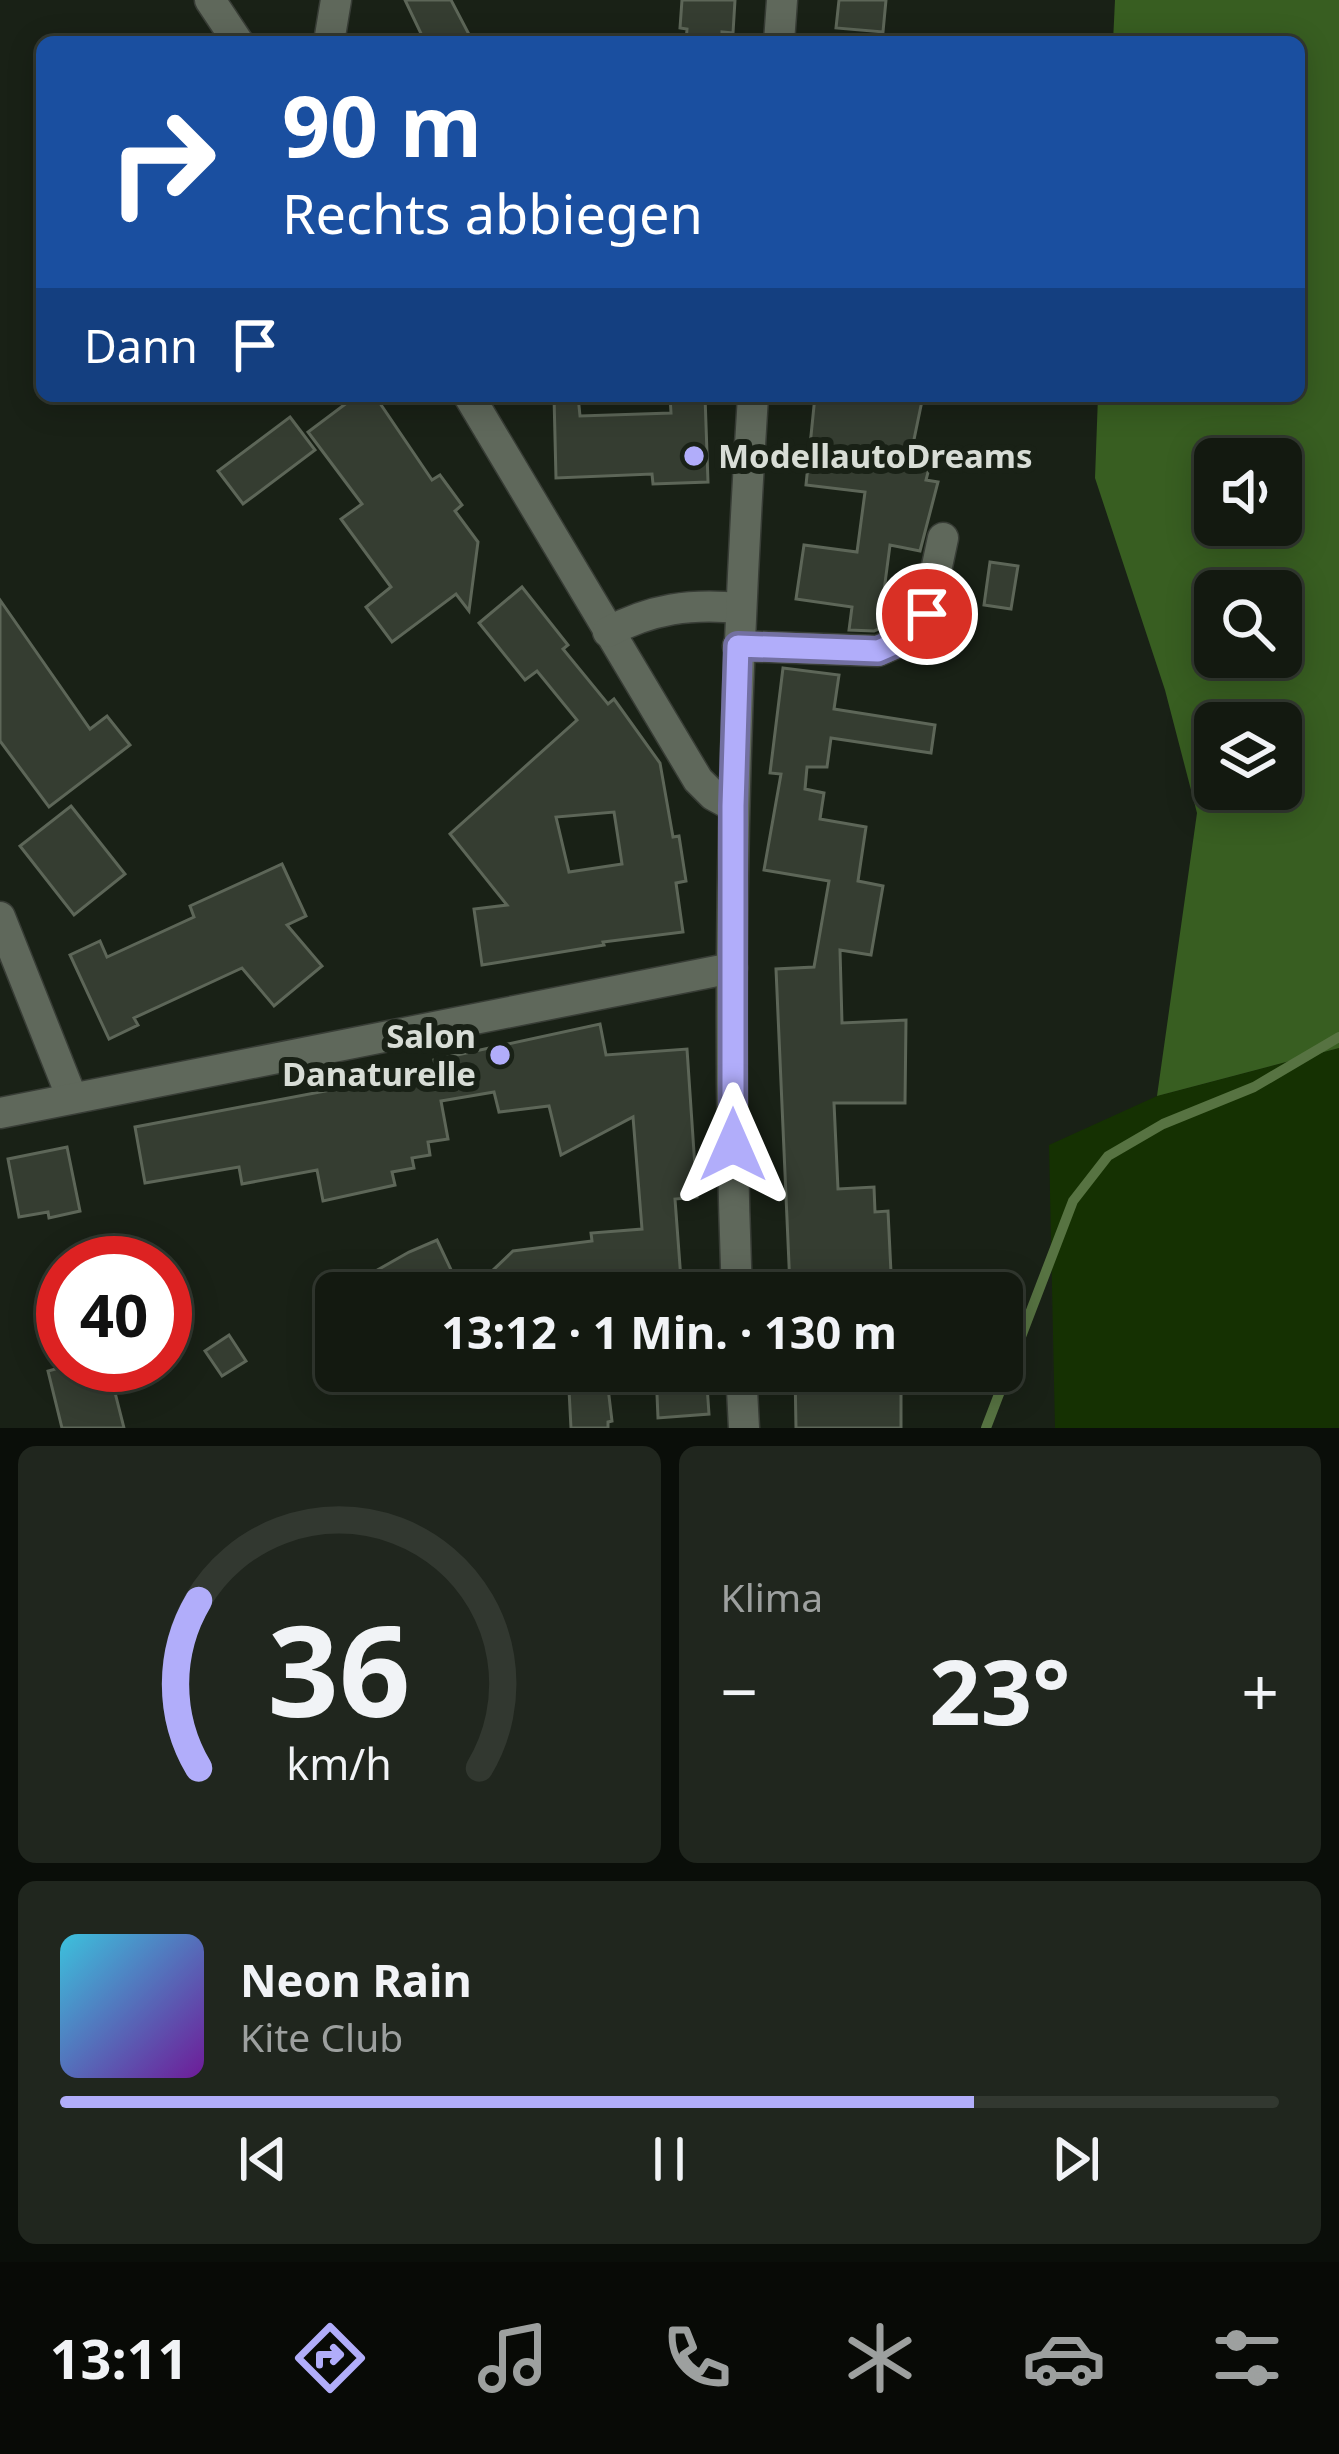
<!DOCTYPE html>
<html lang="de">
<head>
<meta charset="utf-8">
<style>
  body { margin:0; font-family:"Noto Sans",sans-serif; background:#20261e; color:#f1f3f6; height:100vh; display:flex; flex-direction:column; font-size:45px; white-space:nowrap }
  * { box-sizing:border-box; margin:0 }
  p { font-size:39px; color:#9da09f }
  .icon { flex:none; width:66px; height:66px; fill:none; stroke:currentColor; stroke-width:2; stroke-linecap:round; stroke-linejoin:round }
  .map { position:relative; height:1428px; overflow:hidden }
  .side { display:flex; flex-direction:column; gap:18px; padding:18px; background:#0a0e09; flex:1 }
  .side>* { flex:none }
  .guide { position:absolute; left:36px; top:36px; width:1269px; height:366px; border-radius:18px; box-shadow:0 6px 30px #0003,0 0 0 3px #323830; background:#1a4fa0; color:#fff; overflow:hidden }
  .fabs { position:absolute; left:1194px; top:438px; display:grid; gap:24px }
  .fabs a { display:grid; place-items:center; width:108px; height:108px; border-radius:18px; background:#131910; box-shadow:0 6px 30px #0003,0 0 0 3px #323830; font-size:60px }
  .speed { position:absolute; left:36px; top:1236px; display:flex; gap:24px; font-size:60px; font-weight:700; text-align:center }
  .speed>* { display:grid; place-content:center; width:156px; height:156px; border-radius:50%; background:#131910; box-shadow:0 6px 30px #0003,0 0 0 3px #323830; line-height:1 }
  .speed .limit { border:18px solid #d22; background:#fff; color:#111 }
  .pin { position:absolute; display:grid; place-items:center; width:102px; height:102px; color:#fff; margin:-51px; border:6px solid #fff; border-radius:50%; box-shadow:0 3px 12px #0007 }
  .me { position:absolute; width:132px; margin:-66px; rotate:0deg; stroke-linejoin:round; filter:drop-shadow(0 0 9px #0008) }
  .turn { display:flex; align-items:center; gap:42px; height:252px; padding:0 48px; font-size:54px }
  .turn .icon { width:156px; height:156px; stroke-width:2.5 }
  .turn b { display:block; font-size:84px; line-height:102px }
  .then { display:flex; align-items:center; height:114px; padding:0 48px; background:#0003; gap:24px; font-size:45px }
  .big { font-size:90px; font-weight:700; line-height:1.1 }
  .side .card { flex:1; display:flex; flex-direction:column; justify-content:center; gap:18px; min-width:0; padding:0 42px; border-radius:18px; background:#20261e }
  .side .dial { align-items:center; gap:0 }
  .dial svg { height:312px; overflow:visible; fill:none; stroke:#323830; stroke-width:7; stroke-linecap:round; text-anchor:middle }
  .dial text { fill:#f1f3f6; stroke:none }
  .song { display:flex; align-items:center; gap:36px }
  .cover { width:144px; height:144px; border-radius:18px; background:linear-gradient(135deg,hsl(190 70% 55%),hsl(280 70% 35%)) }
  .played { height:12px; border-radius:6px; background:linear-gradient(90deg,#b1adfa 75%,#323830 75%) }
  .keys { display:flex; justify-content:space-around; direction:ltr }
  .heat { display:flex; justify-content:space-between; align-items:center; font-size:66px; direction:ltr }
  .side .tiles { flex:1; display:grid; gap:18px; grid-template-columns:1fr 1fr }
  .card:last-child { grid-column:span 2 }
  .trip { position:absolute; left:315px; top:1272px; width:708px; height:120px; border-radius:18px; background:#131910; box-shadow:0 6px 30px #0003,0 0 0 3px #323830; font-weight:700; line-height:120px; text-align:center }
  .tab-bar { display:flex; height:192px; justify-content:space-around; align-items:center; background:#080a06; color:#9da09f }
  .tab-bar .icon { width:84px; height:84px }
  .tab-bar .active { color:#b1adfa }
  .tab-bar b { font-size:54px; color:#f1f3f6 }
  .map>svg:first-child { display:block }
</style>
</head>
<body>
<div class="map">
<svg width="1339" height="1428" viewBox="0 0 1339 1428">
  <rect width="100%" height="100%" fill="#192116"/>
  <polygon fill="#153102" points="1339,1048 1339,1428 1055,1428 1049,1145 1157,1096"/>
  <path fill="#385e21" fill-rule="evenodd" d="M 1115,0 L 1339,0 L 1339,1048 L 1157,1096 L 1197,813 L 1165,690 L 1095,478 L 1098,396 L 1299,396 L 1299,42 L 1113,42 ZM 1215,459 L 1281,459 L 1281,525 L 1215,525 ZM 1215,591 L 1281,591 L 1281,657 L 1215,657 ZM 1215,723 L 1281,723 L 1281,789 L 1215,789 Z"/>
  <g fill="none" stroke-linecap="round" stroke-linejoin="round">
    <polyline stroke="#577342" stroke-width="10" points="986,1428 1073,1201 1108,1156 1163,1124 1254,1087 1339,1037"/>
  </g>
  <g fill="#353d31" stroke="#5d6658" stroke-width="3" fill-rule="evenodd">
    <polygon points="405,0 451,0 473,42 425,42"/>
    <polygon points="682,0 735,0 733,33 722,32 722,42 686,42 687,29 680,28"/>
    <polygon points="839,0 886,0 883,32 836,28"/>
    <polygon points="356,396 375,396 432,480 440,475 462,505 455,511 478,542 469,611 456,594 392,642 366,607 391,587 341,519 362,504 308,432"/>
    <polygon points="554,396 578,396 580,416 671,413 670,396 705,396 708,482 653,484 652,474 556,478"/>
    <polygon points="815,396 923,396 911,454 932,457 926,480 938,482 920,551 890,545 879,629 874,631 849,630 852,607 796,599 804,545 857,552 865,492 806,485"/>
    <polygon points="290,417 315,450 243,504 218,471"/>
    <polygon points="990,562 1018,566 1011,609 984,605"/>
    <path d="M 522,587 L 568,645 L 563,649 L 608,704 L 614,699 L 660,763 L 673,837 L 679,836 L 686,881 L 676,883 L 683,932 L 603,942 L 604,945 L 482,965 L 474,909 L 507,905 L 450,834 L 577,720 L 537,671 L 525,680 L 479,623 ZM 614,812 L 622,864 L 569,872 L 556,817 Z"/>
    <polygon points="0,600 90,729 107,716 130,745 49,807 0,741"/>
    <polygon points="783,668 839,675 834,709 935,725 931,753 831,738 827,767 807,767 805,789 824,793 820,819 866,827 858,881 883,886 871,955 840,950 842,1023 906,1020 905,1103 834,1103 838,1189 874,1187 875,1212 888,1211 892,1293 863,1293 863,1283 790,1287 776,969 814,967 829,881 764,870 781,774 770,773"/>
    <polygon points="71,806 125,874 74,915 20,846"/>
    <polygon points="282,864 306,916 287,925 322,966 274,1006 242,968 134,1018 138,1025 109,1039 70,955 100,941 107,957 194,917 190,906"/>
    <polygon points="600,1024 606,1055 687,1049 697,1197 675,1199 682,1293 651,1293 650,1271 595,1275 597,1293 469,1293 513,1251 592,1241 591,1233 642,1229 633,1117 561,1155 549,1106 499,1112 494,1092 441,1101 448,1139 428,1142 430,1155 412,1158 414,1168 392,1172 395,1185 323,1201 317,1170 242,1184 239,1167 145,1183 135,1127 436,1070 434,1060"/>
    <polygon points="67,1147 80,1211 49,1218 48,1212 19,1217 8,1159"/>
    <polygon points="437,1240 462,1293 337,1293 409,1252"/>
    <polygon points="229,1335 246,1361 222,1376 205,1351"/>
    <polygon points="70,1365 108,1365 124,1428 62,1428 48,1371"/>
    <polygon points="577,1371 606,1371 612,1421 608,1422 608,1428 571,1428 569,1390 580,1389"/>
    <polygon points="656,1371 706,1371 709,1414 658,1418"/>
    <polygon points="795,1371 901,1371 901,1428 796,1428"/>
  </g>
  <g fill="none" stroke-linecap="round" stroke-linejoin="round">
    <defs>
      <g id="minor">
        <polyline points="210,0 238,42"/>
        <polyline points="329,42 336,0"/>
        <polyline points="779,42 782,0"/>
        <polyline points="469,396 698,780 713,795 733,806"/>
        <path d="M 608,632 C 651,609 691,603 739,608"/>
        <polyline points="738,646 878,651 910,637 927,613 943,538"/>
        <polyline points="0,917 72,1098"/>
        <polyline points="0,1113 732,968"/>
        <path d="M 737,1293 C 725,994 734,695 753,396"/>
        <polyline points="741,1371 744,1428"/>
      </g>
    </defs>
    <use href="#minor" stroke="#383d36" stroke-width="33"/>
    <use href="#minor" stroke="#5f685b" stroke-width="30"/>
  </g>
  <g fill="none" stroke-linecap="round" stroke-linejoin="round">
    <defs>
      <polyline id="route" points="733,1145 733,806 738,646 878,651 910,637 927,614"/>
    </defs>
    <use href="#route" stroke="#7370a2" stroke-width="30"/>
    <use href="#route" stroke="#b1adfa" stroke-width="21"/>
  </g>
  <g fill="#b1adfa" stroke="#192116" stroke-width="4.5">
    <circle cx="694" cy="456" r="12"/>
    <circle cx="500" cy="1055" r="12"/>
  </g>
  <g text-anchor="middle" stroke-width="12" stroke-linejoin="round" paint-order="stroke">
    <g font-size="33" font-weight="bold" fill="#d8ddd6" stroke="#192116" text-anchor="start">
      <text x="718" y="468">ModellautoDreams</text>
      <text x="476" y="1048" text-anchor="end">Salon<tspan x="476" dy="38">Danaturelle</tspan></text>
    </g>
  </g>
</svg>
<div class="fabs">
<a><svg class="icon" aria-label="sound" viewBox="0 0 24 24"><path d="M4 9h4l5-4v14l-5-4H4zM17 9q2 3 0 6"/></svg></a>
<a><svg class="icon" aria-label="search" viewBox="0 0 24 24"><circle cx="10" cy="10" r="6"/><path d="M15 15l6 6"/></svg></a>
<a><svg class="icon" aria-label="layers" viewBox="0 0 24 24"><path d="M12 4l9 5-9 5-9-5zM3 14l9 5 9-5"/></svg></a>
</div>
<div class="speed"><div class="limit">40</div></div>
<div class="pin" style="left:927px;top:614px;background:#d93025"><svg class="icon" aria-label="arrive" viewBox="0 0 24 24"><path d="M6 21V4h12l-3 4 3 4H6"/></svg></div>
<svg class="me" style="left:733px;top:1145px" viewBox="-20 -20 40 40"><path d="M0-17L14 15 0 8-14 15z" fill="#b1adfa" stroke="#fff" stroke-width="4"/></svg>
<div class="trip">13:12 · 1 Min. · 130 m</div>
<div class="guide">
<div class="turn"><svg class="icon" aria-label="right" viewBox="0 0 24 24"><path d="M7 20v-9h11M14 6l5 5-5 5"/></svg><div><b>90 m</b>Rechts abbiegen</div></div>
<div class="then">Dann<svg class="icon" aria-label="arrive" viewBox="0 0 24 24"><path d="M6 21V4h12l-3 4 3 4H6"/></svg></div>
</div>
</div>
<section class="side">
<div class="tiles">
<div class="card dial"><svg viewBox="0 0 100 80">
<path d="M14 69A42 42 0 1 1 86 69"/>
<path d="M14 69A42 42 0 0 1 14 26" stroke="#b1adfa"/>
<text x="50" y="56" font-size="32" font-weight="700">36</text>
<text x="50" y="72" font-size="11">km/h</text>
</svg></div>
<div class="card"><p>Klima</p>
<div class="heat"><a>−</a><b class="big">23°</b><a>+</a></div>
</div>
<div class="card">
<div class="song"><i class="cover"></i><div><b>Neon Rain</b><p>Kite Club</p></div></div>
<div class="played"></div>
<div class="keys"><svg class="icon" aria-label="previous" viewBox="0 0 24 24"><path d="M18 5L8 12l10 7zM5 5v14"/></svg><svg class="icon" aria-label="pause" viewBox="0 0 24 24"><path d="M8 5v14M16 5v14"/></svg><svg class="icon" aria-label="next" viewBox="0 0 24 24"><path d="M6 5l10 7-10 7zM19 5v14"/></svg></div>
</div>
</div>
</section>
<nav class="tab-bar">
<b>13:11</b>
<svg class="icon active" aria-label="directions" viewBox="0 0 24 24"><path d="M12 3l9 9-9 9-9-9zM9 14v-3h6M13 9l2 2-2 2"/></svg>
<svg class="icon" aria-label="music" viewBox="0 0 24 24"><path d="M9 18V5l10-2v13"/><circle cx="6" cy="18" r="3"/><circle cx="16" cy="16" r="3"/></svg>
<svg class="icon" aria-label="phone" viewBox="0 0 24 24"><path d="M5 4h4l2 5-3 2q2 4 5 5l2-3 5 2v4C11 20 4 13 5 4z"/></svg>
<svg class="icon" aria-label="climate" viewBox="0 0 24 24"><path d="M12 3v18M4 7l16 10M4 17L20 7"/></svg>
<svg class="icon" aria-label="car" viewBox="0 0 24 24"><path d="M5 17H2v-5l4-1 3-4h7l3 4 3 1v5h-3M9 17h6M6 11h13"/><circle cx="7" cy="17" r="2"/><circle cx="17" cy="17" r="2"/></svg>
<svg class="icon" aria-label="filters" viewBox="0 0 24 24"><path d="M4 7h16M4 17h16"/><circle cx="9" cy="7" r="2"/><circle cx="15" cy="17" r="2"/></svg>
</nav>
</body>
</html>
